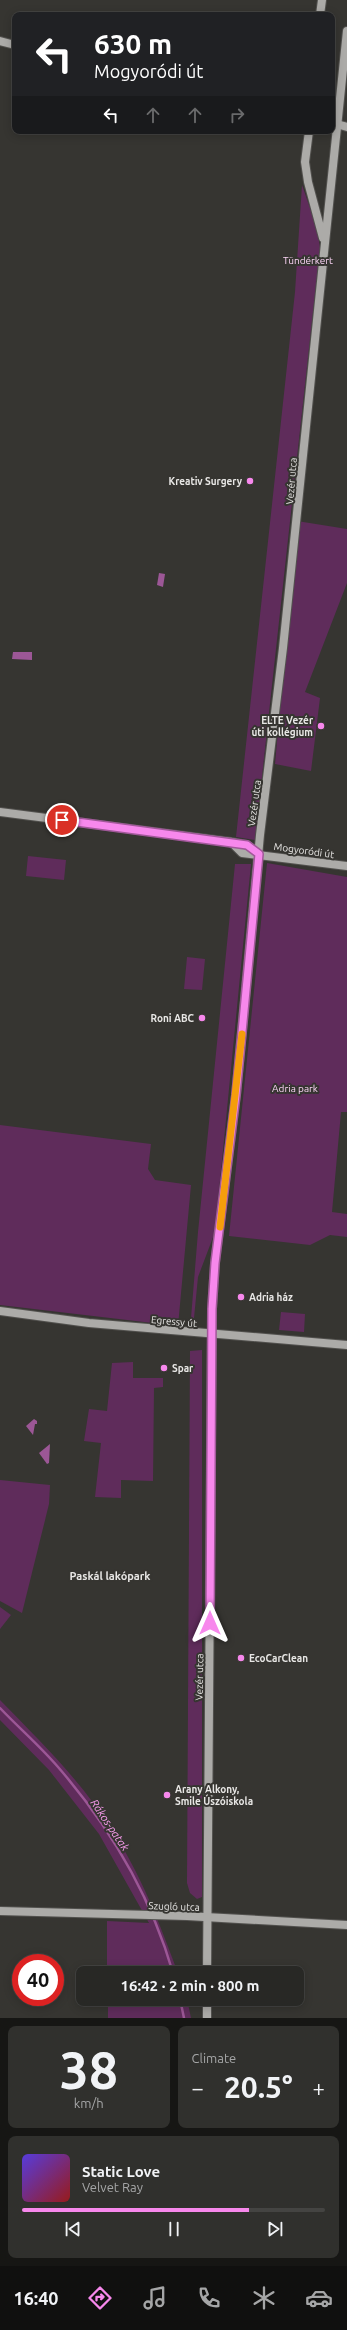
<!DOCTYPE html>
<html lang="en">
<head>
<meta charset="utf-8">
<style>
  body { margin:0; font-family:Ubuntu,sans-serif; background:#30302d; color:#f1f3f6; height:100vh; display:flex; flex-direction:column; font-size:15px; white-space:nowrap }
  * { box-sizing:border-box; margin:0 }
  p { font-size:13px; color:#a5a6a7 }
  .icon { flex:none; width:22px; height:22px; fill:none; stroke:currentColor; stroke-width:2; stroke-linecap:round; stroke-linejoin:round }
  .map { position:relative; height:2018px; overflow:hidden }
  .details { display:flex; flex-direction:column; gap:8px; padding:8px; background:#161614; flex:1 }
  .details>* { flex:none }
  .banner { position:absolute; left:12px; top:12px; width:323px; height:122px; border-radius:8px; box-shadow:0 2px 10px #0003,0 0 0 1px #444442; background:#202124; color:#fff; overflow:hidden }
  .speed { position:absolute; left:12px; top:1954px; display:flex; gap:8px; font-size:20px; font-weight:700; text-align:center }
  .speed>* { display:grid; place-content:center; width:52px; height:52px; border-radius:50%; background:#282825; box-shadow:0 2px 10px #0003,0 0 0 1px #444442; line-height:1 }
  .speed .limit { border:6px solid #d22; background:#fff; color:#111 }
  .pin { position:absolute; display:grid; place-items:center; width:34px; height:34px; color:#fff; margin:-17px; border:2px solid #fff; border-radius:50%; box-shadow:0 1px 4px #0007 }
  .me { position:absolute; width:44px; margin:-22px; rotate:0deg; stroke-linejoin:round; filter:drop-shadow(0 0 3px #0008) }
  .turn { display:flex; align-items:center; gap:14px; height:84px; padding:0 16px; font-size:18px }
  .turn .icon { width:52px; height:52px; stroke-width:2.5 }
  .turn b { display:block; font-size:28px; line-height:34px }
  .lanes { display:flex; align-items:center; height:38px; padding:0 16px; background:#0003; justify-content:center; gap:20px; direction:ltr }
  .lanes .off { opacity:.35 }
  .big { font-size:30px; font-weight:700; line-height:1.1 }
  .details .widget { flex:1; display:flex; flex-direction:column; justify-content:center; gap:6px; min-width:0; padding:0 14px; border-radius:8px; background:#30302d }
  .details .dial { align-items:center; gap:0 }
  .dial b { font-size:52px; line-height:1 }
  .song { display:flex; align-items:center; gap:12px }
  .cover { width:48px; height:48px; border-radius:6px; background:linear-gradient(135deg,hsl(250 70% 55%),hsl(0 70% 35%)) }
  .played { height:4px; border-radius:2px; background:linear-gradient(90deg,#f788ec 75%,#444442 75%) }
  .keys { display:flex; justify-content:space-around; direction:ltr }
  .heat { display:flex; justify-content:space-between; align-items:center; font-size:22px; direction:ltr }
  .details .tiles { flex:1; display:grid; gap:8px; grid-template-columns:1fr 1fr }
  .widget:last-child { grid-column:span 2 }
  .trip { position:absolute; left:76px; top:1966px; width:228px; height:40px; border-radius:8px; background:#282825; box-shadow:0 2px 10px #0003,0 0 0 1px #444442; font-weight:700; line-height:40px; text-align:center }
  .tab-bar { display:flex; height:64px; justify-content:space-around; align-items:center; background:#10100f; color:#a5a6a7 }
  .tab-bar .icon { width:28px; height:28px }
  .tab-bar .active { color:#f788ec }
  .tab-bar b { font-size:18px; color:#f1f3f6 }
  .map>svg:first-child { display:block }
</style>
</head>
<body>
<div class="map">
<svg width="347" height="2018" viewBox="0 0 347 2018">
  <rect width="100%" height="100%" fill="#363531"/>
  <g fill="#5f2c5b">
    <polygon points="302,185 317,228 320,248 255,840 236,837 295,292"/>
    <polygon points="297,521 347,529 347,583 305,692 320,698 311,771 275,764"/>
    <polygon points="28,856 66,860 64,880 26,876"/>
    <polygon points="267,863 347,877 347,1112 341,1112 332,1212 347,1214 347,1237 330,1235 310,1245 229,1236"/>
    <polygon points="235,864 251,864 215,1232 198,1277 194,1318 191,1318 198,1232"/>
    <polygon points="187,957 205,959 202,990 184,989"/>
    <polygon points="0,1125 151,1144 148,1169 155,1180 191,1185 178,1326 0,1305"/>
    <polygon points="281,1312 305,1314 304,1332 279,1330"/>
    <polygon points="202,1350 202,1897 197,1899 190,1893 187,1883 190,1351"/>
    <polygon points="133,1362 133,1378 163,1378 163,1387 154,1388 153,1481 121,1480 121,1498 95,1497 101,1443 84,1441 89,1409 107,1411 112,1363"/>
    <polygon points="0,1480 50,1485 49,1504 22,1613 0,1601"/>
    <polygon points="0,1607 11,1615 0,1629"/>
    <path d="M 0,1700 C 39,1740 80,1780 110,1827 C 140,1872 159,1922 178,1973 L 107,1973 L 107,1921 L 149,1923 L 99,1834 L 49,1770 L 0,1720 Z"/>
    <polygon points="108,1999 187,1999 191,2018 108,2018"/>
  </g>
  <g fill="#9c5796">
    <polygon points="159,573 165,574 163,587 157,585"/>
    <polygon points="13,652 32,652 32,660 12,659"/>
    <polygon points="34,1419 37,1421 37,1424 35,1424 33,1435 26,1426"/>
    <polygon points="50,1444 49,1463 47,1464 39,1453"/>
  </g>
  <g fill="none" stroke-linecap="round" stroke-linejoin="round">
    <g stroke="#9c5796" stroke-width="2.5">
      <path d="M 0,1708 C 19,1728 40,1746 58,1767 C 110,1827 151,1897 173,1973"/>
      <polyline points="180,1999 184,2018"/>
    </g>
    <defs>
      <g id="secondary">
        <polyline points="320,15 322,0"/>
        <polyline points="0,41 15,45"/>
        <polyline points="333,123 347,127"/>
        <polyline points="309,131 305,162 308,182 323,238"/>
        <polyline points="0,812 231,842 247,845 259,854"/>
        <polyline points="231,842 242,853 347,866"/>
        <polyline points="0,1311 89,1323 347,1345"/>
        <polyline points="0,1911 187,1916 347,1925"/>
        <polyline points="207,1973 212,1309 215,1263 236,1095 260,835 283,648 347,31"/>
        <polyline points="207,2018 207,1999"/>
      </g>
    </defs>
    <use href="#secondary" stroke="#52514e" stroke-width="10"/>
    <use href="#secondary" stroke="#acaba8" stroke-width="8"/>
  </g>
  <g fill="none" stroke-linecap="round" stroke-linejoin="round">
    <defs>
      <polyline id="route" points="62,820 247,845 259,854 236,1095 215,1263 212,1309 210,1623"/>
    </defs>
    <use href="#route" stroke="#a15899" stroke-width="10"/>
    <use href="#route" stroke="#f788ec" stroke-width="7"/>
    <polyline stroke="#f59e0b" stroke-width="7" points="220,1227 242,1034"/>
  </g>
  <g fill="#f788ec" stroke="#363531" stroke-width="1.5">
    <circle cx="250" cy="481" r="4"/>
    <circle cx="321" cy="726" r="4"/>
    <circle cx="202" cy="1018" r="4"/>
    <circle cx="241" cy="1297" r="4"/>
    <circle cx="164" cy="1368" r="4"/>
    <circle cx="241" cy="1658" r="4"/>
    <circle cx="167" cy="1795" r="4"/>
  </g>
  <g text-anchor="middle" stroke-width="4" stroke-linejoin="round" paint-order="stroke">
    <g font-size="10" fill="#fcd5f6" stroke="#363531">
      <text x="308" y="264">Tündérkert</text>
      <text x="295" y="1092">Adria park</text>
    </g>
    <g font-size="10" font-weight="bold" fill="#e8e7e5" stroke="#363531" text-anchor="start">
      <text x="242" y="485" text-anchor="end">Kreativ Surgery</text>
      <text x="313" y="724" text-anchor="end">ELTE Vezér<tspan x="313" dy="12">úti kollégium</tspan></text>
      <text x="194" y="1022" text-anchor="end">Roni ABC</text>
      <text x="249" y="1301">Adria ház</text>
      <text x="172" y="1372">Spar</text>
      <text x="249" y="1662">EcoCarClean</text>
      <text x="175" y="1793">Arany Alkony,<tspan x="175" dy="12">Smile Úszóiskola</tspan></text>
    </g>
    <g font-size="10" fill="#e8e7e5" stroke="#363531">
      <text transform="translate(291 481) rotate(-85)" y="4">Vezér utca</text>
      <text transform="translate(254 803) rotate(-82)" y="4">Vezér utca</text>
      <text transform="translate(304 850) rotate(8)" y="4">Mogyoródi út</text>
      <text transform="translate(174 1321) rotate(5)" y="4">Egressy út</text>
      <text transform="translate(199 1677) rotate(-89)" y="4">Vezér utca</text>
      <text transform="translate(174 1906) rotate(2)" y="4">Szugló utca</text>
    </g>
    <g font-size="11" font-weight="bold" fill="#e8e7e5" stroke="#363531">
      <text x="110" y="1580">Paskál lakópark</text>
    </g>
    <g font-size="11" font-style="italic" fill="#fe9ff3" stroke="#363531">
      <text transform="translate(110 1825) rotate(56)" y="4">Rákos-patak</text>
    </g>
  </g>
</svg>
<div class="speed"><div class="limit">40</div></div>
<div class="pin" style="left:62px;top:820px;background:#d93025"><svg class="icon" aria-label="arrive" viewBox="0 0 24 24"><path d="M6 21V4h12l-3 4 3 4H6"/></svg></div>
<svg class="me" style="left:210px;top:1623px" viewBox="-20 -20 40 40"><path d="M0-17L14 15 0 8-14 15z" fill="#f788ec" stroke="#fff" stroke-width="4"/></svg>
<div class="trip">16:42 · 2 min · 800 m</div>
<div class="banner">
<div class="turn"><svg class="icon" aria-label="left" viewBox="0 0 24 24"><path d="M17 20v-9H6M10 6l-5 5 5 5"/></svg><div><b>630 m</b>Mogyoródi út</div></div>
<div class="lanes"><svg class="icon" aria-label="left" viewBox="0 0 24 24"><path d="M17 20v-9H6M10 6l-5 5 5 5"/></svg><svg class="icon off" aria-label="ahead" viewBox="0 0 24 24"><path d="M12 20V5M6 11l6-6 6 6"/></svg><svg class="icon off" aria-label="ahead" viewBox="0 0 24 24"><path d="M12 20V5M6 11l6-6 6 6"/></svg><svg class="icon off" aria-label="right" viewBox="0 0 24 24"><path d="M7 20v-9h11M14 6l5 5-5 5"/></svg></div>
</div>
</div>
<section class="details">
<div class="tiles">
<div class="widget dial"><b>38</b><p>km/h</p></div>
<div class="widget"><p>Climate</p>
<div class="heat"><a>−</a><b class="big">20.5°</b><a>+</a></div>
</div>
<div class="widget">
<div class="song"><i class="cover"></i><div><b>Static Love</b><p>Velvet Ray</p></div></div>
<div class="played"></div>
<div class="keys"><svg class="icon" aria-label="previous" viewBox="0 0 24 24"><path d="M18 5L8 12l10 7zM5 5v14"/></svg><svg class="icon" aria-label="pause" viewBox="0 0 24 24"><path d="M8 5v14M16 5v14"/></svg><svg class="icon" aria-label="next" viewBox="0 0 24 24"><path d="M6 5l10 7-10 7zM19 5v14"/></svg></div>
</div>
</div>
</section>
<nav class="tab-bar">
<b>16:40</b>
<svg class="icon active" aria-label="directions" viewBox="0 0 24 24"><path d="M12 3l9 9-9 9-9-9zM9 14v-3h6M13 9l2 2-2 2"/></svg>
<svg class="icon" aria-label="music" viewBox="0 0 24 24"><path d="M9 18V5l10-2v13"/><circle cx="6" cy="18" r="3"/><circle cx="16" cy="16" r="3"/></svg>
<svg class="icon" aria-label="phone" viewBox="0 0 24 24"><path d="M5 4h4l2 5-3 2q2 4 5 5l2-3 5 2v4C11 20 4 13 5 4z"/></svg>
<svg class="icon" aria-label="climate" viewBox="0 0 24 24"><path d="M12 3v18M4 7l16 10M4 17L20 7"/></svg>
<svg class="icon" aria-label="car" viewBox="0 0 24 24"><path d="M5 17H2v-5l4-1 3-4h7l3 4 3 1v5h-3M9 17h6M6 11h13"/><circle cx="7" cy="17" r="2"/><circle cx="17" cy="17" r="2"/></svg>
</nav>
</body>
</html>
